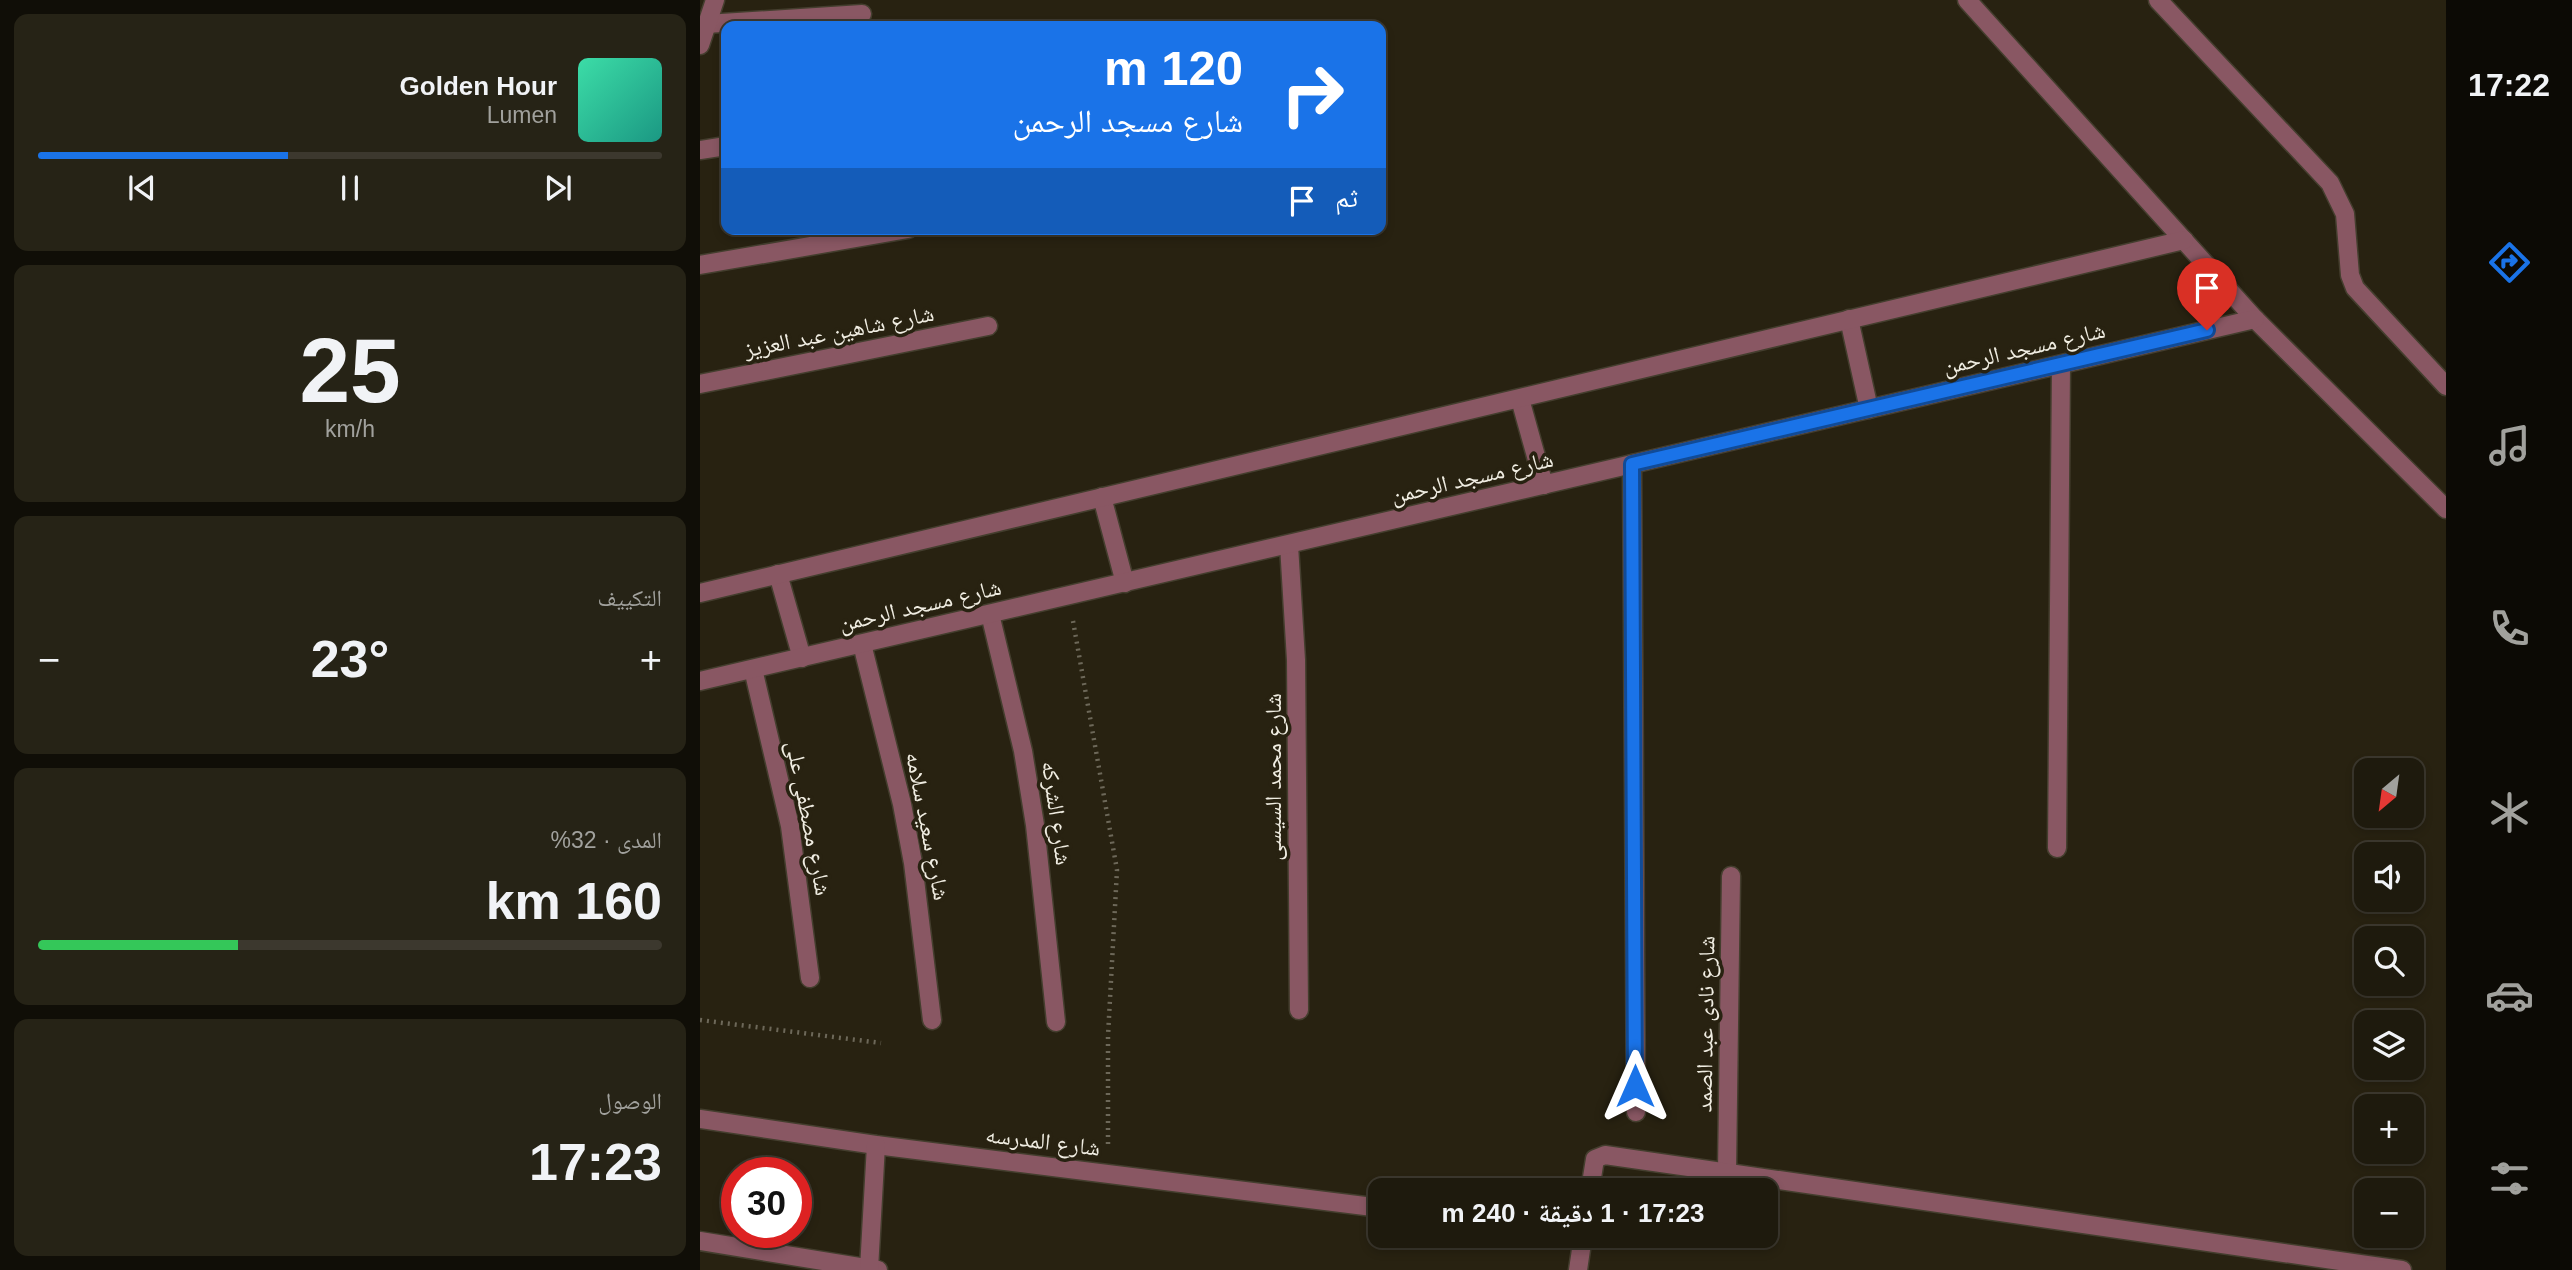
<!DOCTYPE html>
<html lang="ar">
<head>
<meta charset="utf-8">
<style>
  body { margin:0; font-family:Arial,"Noto Naskh Arabic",sans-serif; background:#262316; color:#f1f3f6; direction:rtl; height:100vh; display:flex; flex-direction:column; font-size:26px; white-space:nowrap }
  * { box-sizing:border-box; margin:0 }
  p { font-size:23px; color:#a1a19d }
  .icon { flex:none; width:38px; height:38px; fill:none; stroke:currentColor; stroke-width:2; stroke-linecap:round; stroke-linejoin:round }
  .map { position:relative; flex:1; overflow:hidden; direction:ltr }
  .details { display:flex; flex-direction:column; gap:14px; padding:14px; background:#100e07; width:700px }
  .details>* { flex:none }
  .banner { position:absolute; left:21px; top:21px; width:665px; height:214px; border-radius:14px; box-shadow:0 4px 10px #0003,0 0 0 2px #3c382e; direction:rtl; background:#1a73e8; color:#fff; overflow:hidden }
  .needle { width:46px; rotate:209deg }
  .buttons { position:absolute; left:1654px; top:758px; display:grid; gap:14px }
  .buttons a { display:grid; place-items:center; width:70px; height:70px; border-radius:14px; background:#1e1a0d; box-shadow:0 4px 10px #0003,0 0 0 2px #3c382e; font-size:35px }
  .speed { position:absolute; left:21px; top:1157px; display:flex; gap:14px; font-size:35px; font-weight:700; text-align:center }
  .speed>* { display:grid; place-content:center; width:91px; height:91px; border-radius:50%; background:#1e1a0d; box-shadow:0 4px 10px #0003,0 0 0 2px #3c382e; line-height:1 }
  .speed .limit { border:10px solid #d22; background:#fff; color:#111 }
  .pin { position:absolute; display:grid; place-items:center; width:60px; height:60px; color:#fff; margin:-72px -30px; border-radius:50% 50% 50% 0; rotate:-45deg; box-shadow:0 0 7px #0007 }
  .pin .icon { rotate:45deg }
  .me { position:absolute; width:77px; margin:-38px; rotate:0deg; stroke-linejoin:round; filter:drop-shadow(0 0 5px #0008) }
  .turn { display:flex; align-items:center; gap:24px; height:147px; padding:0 28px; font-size:32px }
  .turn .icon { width:91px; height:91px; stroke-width:2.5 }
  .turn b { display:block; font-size:49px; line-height:60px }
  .then { display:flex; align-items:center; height:66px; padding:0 28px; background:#0003; gap:14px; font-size:26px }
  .big { font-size:52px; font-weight:800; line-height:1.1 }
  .details .widget { flex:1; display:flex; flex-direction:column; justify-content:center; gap:10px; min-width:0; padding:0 24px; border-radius:14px; background:#262316 }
  .details .dial { align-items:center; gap:0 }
  .dial b { font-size:91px; line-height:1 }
  .song { display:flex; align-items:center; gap:21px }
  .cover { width:84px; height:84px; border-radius:10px; background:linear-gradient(135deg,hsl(160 70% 55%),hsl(170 70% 35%)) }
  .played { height:7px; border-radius:4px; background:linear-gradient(90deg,#1a73e8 40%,#3c382e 40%) }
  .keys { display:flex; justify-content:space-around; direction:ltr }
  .heat { display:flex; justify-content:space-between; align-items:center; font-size:38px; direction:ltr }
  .charge { height:10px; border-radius:5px; background:linear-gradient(90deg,#34c759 32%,#3c382e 0) }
  .trip { position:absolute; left:668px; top:1178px; width:410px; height:70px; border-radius:14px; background:#1e1a0d; box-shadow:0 4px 10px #0003,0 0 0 2px #3c382e; font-weight:800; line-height:70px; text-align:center; direction:rtl }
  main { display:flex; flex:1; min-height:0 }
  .tab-bar { display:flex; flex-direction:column; width:126px; justify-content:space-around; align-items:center; background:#0c0a05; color:#a1a19d }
  .tab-bar .icon { width:49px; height:49px }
  .tab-bar .current { color:#1a73e8 }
  .tab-bar b { font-size:32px; color:#f1f3f6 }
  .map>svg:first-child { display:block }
</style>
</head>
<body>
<main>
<nav class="tab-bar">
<b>17:22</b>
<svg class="icon current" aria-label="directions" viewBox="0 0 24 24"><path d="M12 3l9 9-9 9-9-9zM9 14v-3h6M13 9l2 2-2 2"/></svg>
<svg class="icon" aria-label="music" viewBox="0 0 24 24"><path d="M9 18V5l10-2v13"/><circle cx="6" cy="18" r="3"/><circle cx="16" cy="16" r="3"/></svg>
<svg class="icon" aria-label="phone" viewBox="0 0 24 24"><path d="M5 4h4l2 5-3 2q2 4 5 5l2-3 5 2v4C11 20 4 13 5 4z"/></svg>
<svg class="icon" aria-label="climate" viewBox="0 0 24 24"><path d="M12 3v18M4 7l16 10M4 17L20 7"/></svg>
<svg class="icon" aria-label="car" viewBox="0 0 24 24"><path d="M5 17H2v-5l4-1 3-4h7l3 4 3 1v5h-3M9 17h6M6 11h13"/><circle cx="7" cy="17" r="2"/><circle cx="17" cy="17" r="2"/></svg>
<svg class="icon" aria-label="filters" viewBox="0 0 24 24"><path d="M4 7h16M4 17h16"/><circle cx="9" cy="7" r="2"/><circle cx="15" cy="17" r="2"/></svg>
</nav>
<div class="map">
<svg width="1746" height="1270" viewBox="0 0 1746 1270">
  <rect width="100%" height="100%" fill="#282211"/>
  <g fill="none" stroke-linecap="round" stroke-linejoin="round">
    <defs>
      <g id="minor">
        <polyline points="1267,0 1555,319 1746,509"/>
        <polyline points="1458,0 1630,183 1645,214 1650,275 1655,288 1746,386"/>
        <polyline points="6,24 162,14"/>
        <polyline points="0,45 15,0"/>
        <polyline points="0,150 26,146"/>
        <polyline points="0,265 208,229"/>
        <polyline points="1149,319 1169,409"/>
        <polyline points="0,384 288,326"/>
        <polyline points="820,399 844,485"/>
        <polyline points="932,464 936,1112"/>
        <polyline points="402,497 425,583"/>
        <polyline points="589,545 596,660 599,1010"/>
        <polyline points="78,574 102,658"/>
        <polyline points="0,593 1484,240"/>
        <polyline points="290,614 323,751 335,825 356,1022"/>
        <polyline points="162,644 202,804 213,863 232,1020"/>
        <polyline points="53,669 90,826 110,978"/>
        <polyline points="0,681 1555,319"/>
        <polyline points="1357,848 1361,365"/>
        <polyline points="0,1119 176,1145 681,1208"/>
        <polyline points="1027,1172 1031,876"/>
        <polyline points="890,1190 895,1159 905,1155 1702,1270"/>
        <polyline points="0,1241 178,1270"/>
        <polyline points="169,1269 176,1145"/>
        <polyline points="878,1270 883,1236"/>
      </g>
    </defs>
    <use href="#minor" stroke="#443e2e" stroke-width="21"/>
    <g stroke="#6d6859" stroke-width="4.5" stroke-dasharray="2 5" stroke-linecap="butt">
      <polyline points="373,621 417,870 408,1036 408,1147"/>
      <polyline points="0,1020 181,1043"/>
    </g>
    <use href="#minor" stroke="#895763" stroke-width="18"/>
  </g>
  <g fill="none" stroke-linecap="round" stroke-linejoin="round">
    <defs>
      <polyline id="route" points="935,1086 932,464 1507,330"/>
    </defs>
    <use href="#route" stroke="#114b97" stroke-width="18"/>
    <use href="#route" stroke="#1a73e8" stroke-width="12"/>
  </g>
  <g text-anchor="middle" stroke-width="7" stroke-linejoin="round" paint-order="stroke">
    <g font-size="23" fill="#f0ede2" stroke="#282211">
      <text transform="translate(139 331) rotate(-11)" y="8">شارع شاهين عبد العزيز</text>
      <text transform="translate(1324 348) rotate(-13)" y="8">شارع مسجد الرحمن</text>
      <text transform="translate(772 477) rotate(-13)" y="8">شارع مسجد الرحمن</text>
      <text transform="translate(220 605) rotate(-13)" y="8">شارع مسجد الرحمن</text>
      <text transform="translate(573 777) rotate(-90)" y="8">شارع محمد السيسى</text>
      <text transform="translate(357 813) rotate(82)" y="8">شارع الشركه</text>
      <text transform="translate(109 818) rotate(79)" y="8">شارع مصطفى على</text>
      <text transform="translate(228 826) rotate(79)" y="8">شارع سعيد سلامه</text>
      <text transform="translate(1005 1024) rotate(-89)" y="8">شارع نادى عبد الصمد</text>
      <text transform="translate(343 1141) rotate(7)" y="8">شارع المدرسه</text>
    </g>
  </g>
</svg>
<div class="buttons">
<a><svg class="needle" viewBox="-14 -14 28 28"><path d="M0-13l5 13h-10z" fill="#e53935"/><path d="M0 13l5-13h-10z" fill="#a1a19d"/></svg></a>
<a><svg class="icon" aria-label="sound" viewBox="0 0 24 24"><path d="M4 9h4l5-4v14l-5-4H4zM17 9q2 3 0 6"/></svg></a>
<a><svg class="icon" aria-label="search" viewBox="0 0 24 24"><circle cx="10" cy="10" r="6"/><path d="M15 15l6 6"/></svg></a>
<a><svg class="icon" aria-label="layers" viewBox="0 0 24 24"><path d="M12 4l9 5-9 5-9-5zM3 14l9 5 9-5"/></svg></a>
<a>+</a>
<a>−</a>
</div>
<div class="speed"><div class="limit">30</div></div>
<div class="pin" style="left:1507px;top:330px;background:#d93025"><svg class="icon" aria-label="arrive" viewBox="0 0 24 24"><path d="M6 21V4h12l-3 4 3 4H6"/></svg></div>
<svg class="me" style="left:935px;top:1086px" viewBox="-20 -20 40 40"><path d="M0-17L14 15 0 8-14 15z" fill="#1a73e8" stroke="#fff" stroke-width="4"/></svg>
<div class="trip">17:23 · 1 دقيقة · 240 m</div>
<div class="banner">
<div class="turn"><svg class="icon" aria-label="right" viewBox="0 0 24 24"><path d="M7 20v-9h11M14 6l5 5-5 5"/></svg><div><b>120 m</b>شارع مسجد الرحمن</div></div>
<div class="then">ثم<svg class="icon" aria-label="arrive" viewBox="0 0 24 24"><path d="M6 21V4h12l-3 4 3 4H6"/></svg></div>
</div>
</div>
<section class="details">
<div class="widget">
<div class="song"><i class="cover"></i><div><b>Golden Hour</b><p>Lumen</p></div></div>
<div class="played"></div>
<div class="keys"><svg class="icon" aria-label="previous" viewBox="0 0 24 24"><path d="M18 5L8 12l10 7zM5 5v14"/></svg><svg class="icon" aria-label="pause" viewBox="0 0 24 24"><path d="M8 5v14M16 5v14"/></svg><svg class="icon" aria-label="next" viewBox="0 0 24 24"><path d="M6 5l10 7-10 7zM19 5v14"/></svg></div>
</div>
<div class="widget dial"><b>25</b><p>km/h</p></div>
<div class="widget"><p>التكييف</p>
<div class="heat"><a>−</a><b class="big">23°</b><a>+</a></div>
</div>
<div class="widget"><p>المدى · 32%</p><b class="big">160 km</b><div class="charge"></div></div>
<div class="widget"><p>الوصول</p><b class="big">17:23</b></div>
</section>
</main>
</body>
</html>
